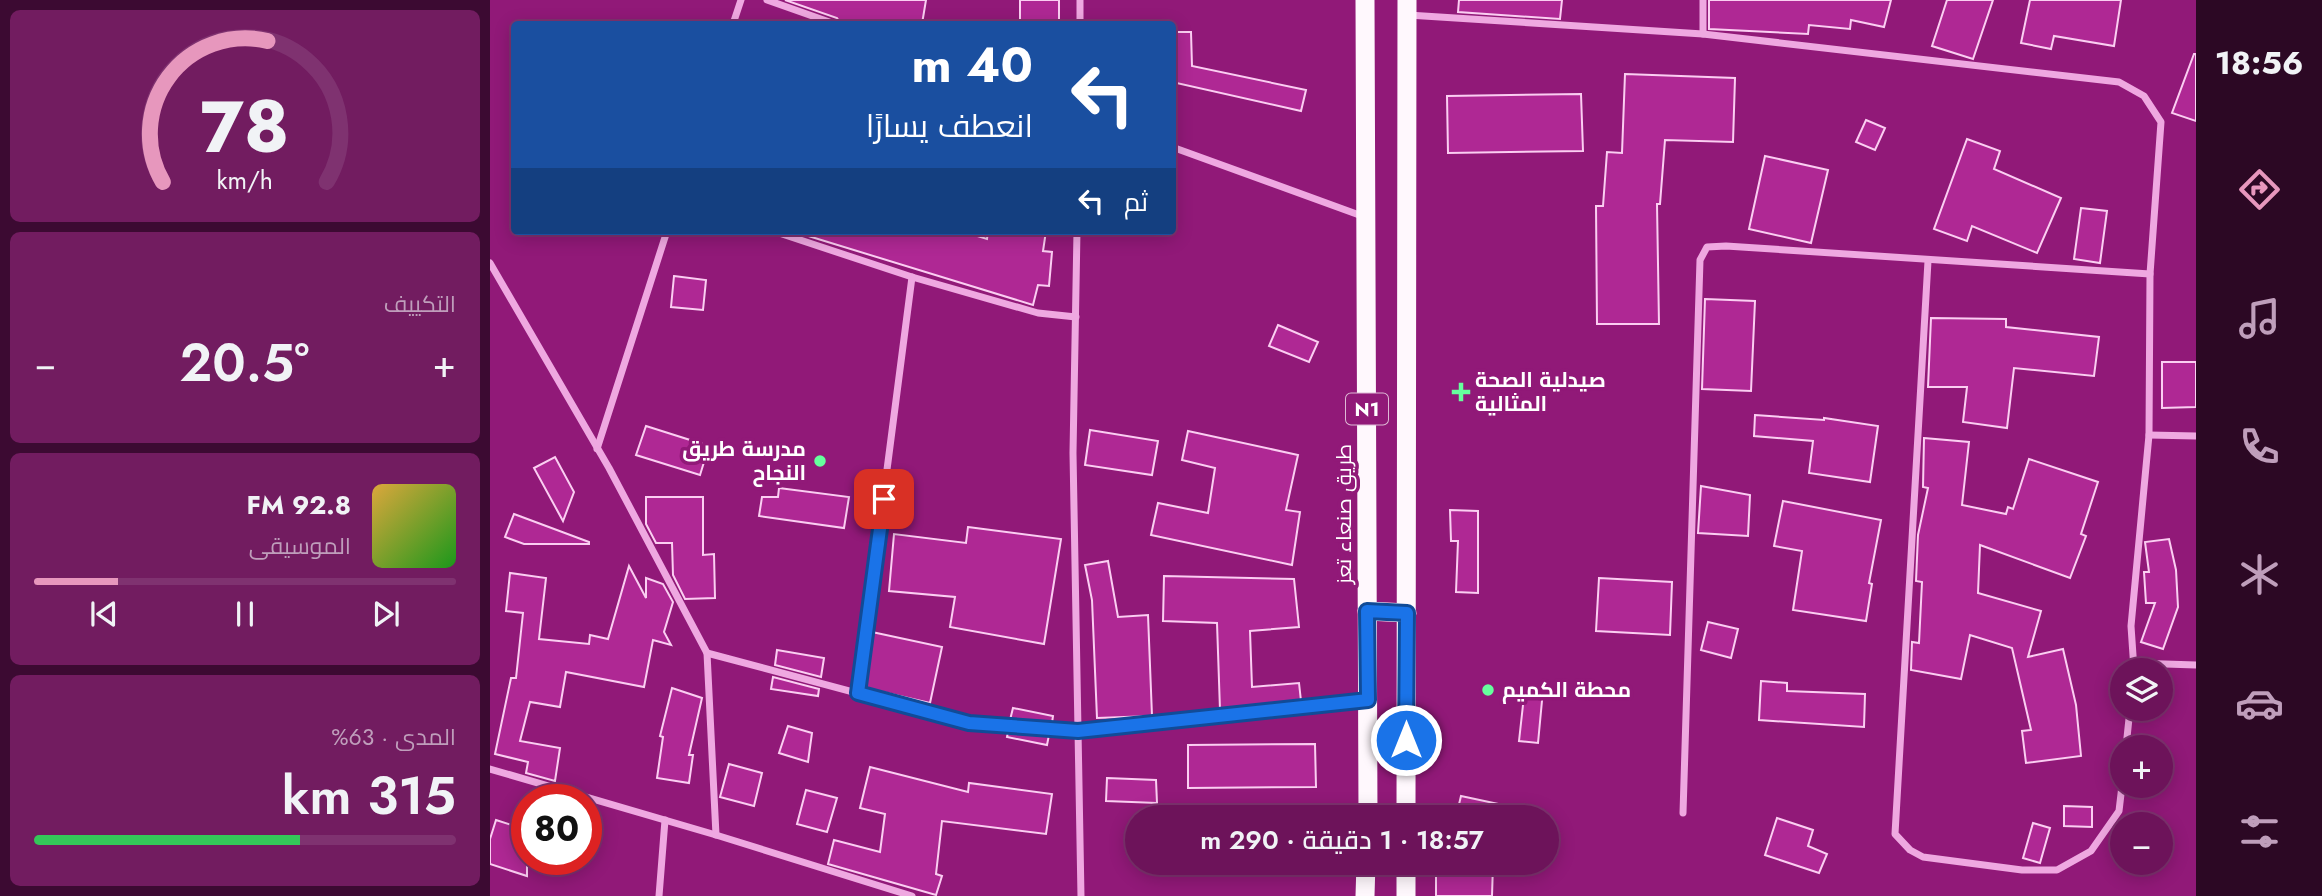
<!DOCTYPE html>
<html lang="ar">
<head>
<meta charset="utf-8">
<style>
  body { margin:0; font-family:Jost,Cairo,sans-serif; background:#721c60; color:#f1f3f6; direction:rtl; height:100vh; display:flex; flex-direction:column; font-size:26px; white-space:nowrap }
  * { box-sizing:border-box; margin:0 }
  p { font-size:23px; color:#bf9ebb }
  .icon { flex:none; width:38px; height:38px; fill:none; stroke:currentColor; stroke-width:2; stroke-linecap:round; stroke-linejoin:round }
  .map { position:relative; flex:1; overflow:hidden; direction:ltr }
  .drawer { display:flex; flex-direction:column; gap:10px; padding:10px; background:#3c0a32; width:490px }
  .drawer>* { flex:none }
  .top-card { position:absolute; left:21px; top:21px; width:665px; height:214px; border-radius:7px; box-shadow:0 4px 18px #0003,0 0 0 2px #7f3270; direction:rtl; background:#1a4fa0; color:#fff; overflow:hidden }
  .buttons { position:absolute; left:1620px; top:658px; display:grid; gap:14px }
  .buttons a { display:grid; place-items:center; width:63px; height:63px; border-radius:50%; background:#6d135a; box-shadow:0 4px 18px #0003,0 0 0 2px #7f3270; font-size:35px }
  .speed { position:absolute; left:21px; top:784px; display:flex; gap:14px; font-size:35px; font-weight:700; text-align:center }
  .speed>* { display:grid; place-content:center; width:91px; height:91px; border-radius:50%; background:#6d135a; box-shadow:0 4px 18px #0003,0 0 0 2px #7f3270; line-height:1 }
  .speed .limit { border:10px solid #d22; background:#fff; color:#111 }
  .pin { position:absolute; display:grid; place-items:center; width:60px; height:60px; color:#fff; margin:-30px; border-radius:14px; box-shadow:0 4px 10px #0006 }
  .me { position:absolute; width:77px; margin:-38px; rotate:0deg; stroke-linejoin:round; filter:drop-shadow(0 0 5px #0008) }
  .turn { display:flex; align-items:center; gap:24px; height:147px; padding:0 28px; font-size:32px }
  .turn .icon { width:91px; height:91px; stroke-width:2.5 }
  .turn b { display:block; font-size:49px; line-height:60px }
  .then { display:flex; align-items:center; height:66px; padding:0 28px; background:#0003; gap:14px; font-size:26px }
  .big { font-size:52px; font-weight:600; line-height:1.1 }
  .drawer .tile { flex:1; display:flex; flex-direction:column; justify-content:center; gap:10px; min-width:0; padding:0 24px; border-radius:10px; background:#721c60 }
  .drawer .dial { align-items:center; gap:0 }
  .dial svg { height:182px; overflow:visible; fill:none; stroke:#7f3270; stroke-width:7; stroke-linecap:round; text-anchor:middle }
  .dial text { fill:#f1f3f6; stroke:none }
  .song { display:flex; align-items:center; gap:21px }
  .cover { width:84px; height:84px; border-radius:10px; background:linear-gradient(135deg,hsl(40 70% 55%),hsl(120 70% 35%)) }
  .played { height:7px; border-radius:4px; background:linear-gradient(90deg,#e797bd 20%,#7f3270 20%) }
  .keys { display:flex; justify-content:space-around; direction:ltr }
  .heat { display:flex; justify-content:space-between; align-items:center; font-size:38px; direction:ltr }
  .charge { height:10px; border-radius:5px; background:linear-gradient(90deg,#34c759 63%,#7f3270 0) }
  .trip { position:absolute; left:635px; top:805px; width:434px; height:70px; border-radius:35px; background:#6d135a; box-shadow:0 4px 18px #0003,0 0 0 2px #7f3270; font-weight:600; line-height:70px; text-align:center; direction:rtl }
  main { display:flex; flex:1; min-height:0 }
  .dock { display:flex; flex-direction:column; width:126px; justify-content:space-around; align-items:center; background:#2c0824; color:#bf9ebb }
  .dock .icon { width:49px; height:49px }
  .dock .selected { color:#e797bd }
  .dock b { font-size:32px; color:#f1f3f6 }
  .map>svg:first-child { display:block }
</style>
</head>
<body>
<main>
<nav class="dock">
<b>18:56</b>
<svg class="icon selected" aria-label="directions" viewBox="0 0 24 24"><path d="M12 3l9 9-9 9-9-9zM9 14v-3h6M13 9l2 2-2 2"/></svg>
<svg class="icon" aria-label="music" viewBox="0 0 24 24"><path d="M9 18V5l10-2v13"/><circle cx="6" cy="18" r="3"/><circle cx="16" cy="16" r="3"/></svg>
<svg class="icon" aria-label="phone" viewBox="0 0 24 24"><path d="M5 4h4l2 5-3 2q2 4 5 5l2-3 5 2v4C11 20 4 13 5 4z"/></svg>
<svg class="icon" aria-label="climate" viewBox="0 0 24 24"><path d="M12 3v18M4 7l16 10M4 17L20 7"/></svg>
<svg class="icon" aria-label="car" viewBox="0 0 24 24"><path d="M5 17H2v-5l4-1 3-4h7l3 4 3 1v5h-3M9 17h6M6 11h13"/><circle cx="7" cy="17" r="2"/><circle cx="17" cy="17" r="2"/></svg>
<svg class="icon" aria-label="filters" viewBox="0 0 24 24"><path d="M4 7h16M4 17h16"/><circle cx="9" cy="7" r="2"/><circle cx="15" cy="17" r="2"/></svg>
</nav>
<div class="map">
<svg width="1706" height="896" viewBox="0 0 1706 896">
  <rect width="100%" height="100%" fill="#911978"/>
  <g fill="#af2894" stroke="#fbcef2" stroke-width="2">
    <polygon points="295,0 436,0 432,24 351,24 347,18"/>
    <rect x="530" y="0" width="39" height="24"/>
    <polygon points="969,0 1072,0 1070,19 968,12"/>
    <polygon points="1219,0 1401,0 1394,27 1361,20 1360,29 1319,25 1318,34 1219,29"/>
    <polygon points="1457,0 1503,0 1483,59 1442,46"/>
    <polygon points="1540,0 1631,0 1624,46 1564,36 1561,49 1531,43"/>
    <polygon points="682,32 701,32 702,66 816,90 811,111 682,82"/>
    <polygon points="1704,54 1706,54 1706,121 1682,113"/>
    <polygon points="1135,74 1245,78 1243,142 1175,140 1170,204 1167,204 1169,324 1107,324 1106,206 1113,206 1117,152 1132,153"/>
    <polygon points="1091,94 1093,151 958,153 957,96"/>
    <polygon points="1376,120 1395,128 1385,150 1366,142"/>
    <polygon points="1477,139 1510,151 1504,169 1571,198 1547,253 1482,226 1477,241 1444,229"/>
    <polygon points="1275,156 1338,170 1321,243 1259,229"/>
    <polygon points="1591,208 1617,211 1610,263 1584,259"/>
    <polygon points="302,231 471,231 497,239 498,231 556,231 553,251 562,252 559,286 548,285 543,305"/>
    <polygon points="184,276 216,280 213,310 181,307"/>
    <polygon points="1215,299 1265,301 1261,391 1212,389"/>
    <polygon points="1441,318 1516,319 1516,327 1609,337 1604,376 1524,368 1517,428 1473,422 1477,387 1438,387"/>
    <polygon points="788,325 828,342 819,362 779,346"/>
    <polygon points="1672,362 1706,362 1706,407 1672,408"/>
    <polygon points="1265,415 1334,420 1334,418 1388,426 1380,482 1319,473 1323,441 1264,436"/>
    <polygon points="156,426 219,446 210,475 146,455"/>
    <polygon points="600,430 668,441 662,475 595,465"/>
    <polygon points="698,431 808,455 796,510 810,512 802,565 661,535 668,503 718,513 725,468 692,460"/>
    <polygon points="1434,438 1479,442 1472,505 1516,514 1518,507 1523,509 1539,459 1608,482 1591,534 1596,536 1580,578 1490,545 1488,593 1551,611 1538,657 1573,649 1586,705 1591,756 1536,763 1532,731 1541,730 1522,648 1480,635 1471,679 1421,670 1422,642 1429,643 1432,582 1426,581 1428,535 1438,488 1433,487"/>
    <polygon points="65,457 84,492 73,521 44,468"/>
    <polygon points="1211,486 1260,495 1258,536 1208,533"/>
    <polygon points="289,488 359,497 354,528 269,516 272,497 288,497"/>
    <polygon points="156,497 213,497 213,555 224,554 225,598 195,599 183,575 182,543 166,543 156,524"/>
    <polygon points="1293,501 1391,520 1379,583 1382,584 1376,621 1303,610 1312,551 1284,546"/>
    <polygon points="960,510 988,511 988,593 966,592 968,541 961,541"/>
    <polygon points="24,514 99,542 99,544 34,544 15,537"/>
    <polygon points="478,527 571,539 554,644 460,627 465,597 399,591 404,534 476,543"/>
    <polygon points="1679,539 1686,570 1688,607 1673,649 1651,642 1665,603 1656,603 1654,572 1659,572 1655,542"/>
    <polygon points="618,561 628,617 658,615 662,716 607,718 602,600 595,565"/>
    <polygon points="139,566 156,598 156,578 173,584 183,602 174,632 181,645 163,640 154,687 76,672 70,707 40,702 30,741 70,748 65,781 36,773 38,762 5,754 21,678 26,678 33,613 16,611 20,573 56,578 49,639 99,644 100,635 118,639"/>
    <polygon points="674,576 804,579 809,627 760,631 762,687 809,683 811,701 730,710 727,623 673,621"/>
    <polygon points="1109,578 1182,582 1180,635 1106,631"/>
    <polygon points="1218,622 1248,629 1241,658 1211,650"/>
    <polygon points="382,632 452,647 440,703 375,688"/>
    <polygon points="287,650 334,658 331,677 285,665"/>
    <polygon points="283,677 329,689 328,696 281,689"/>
    <polygon points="1271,681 1297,683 1297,691 1375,694 1374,727 1269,720"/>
    <polygon points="1035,687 1053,690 1048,743 1029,741"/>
    <polygon points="182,688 212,698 199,755 203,755 199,783 167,778 173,737 170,736"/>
    <polygon points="523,708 563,716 562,723 520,720"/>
    <polygon points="298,726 322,733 318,762 289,753"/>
    <polygon points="518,732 559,735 557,745 517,737"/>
    <polygon points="825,744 826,787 698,788 698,745"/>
    <polygon points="239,764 272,773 264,806 230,797"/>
    <polygon points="380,767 478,792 479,783 562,794 556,834 452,821 446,874 452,876 446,895 338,864 344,840 390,852 395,814 370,808"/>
    <polygon points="617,778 666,780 667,803 616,801"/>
    <polygon points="316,790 347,798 337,832 307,824"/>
    <polygon points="971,796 1032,809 1031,817 966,817"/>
    <polygon points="1574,806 1602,807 1602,827 1574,826"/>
    <polygon points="1287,818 1323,830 1318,846 1337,854 1329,873 1275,855"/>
    <polygon points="6,820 37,830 37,876 0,864 0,839"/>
    <polygon points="1543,823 1560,828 1550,863 1533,858"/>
    <polygon points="946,863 1003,864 1002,896 946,896"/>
  </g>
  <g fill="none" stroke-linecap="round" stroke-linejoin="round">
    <g stroke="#efa8e1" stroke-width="7">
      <polyline points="277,0 345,24"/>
      <polyline points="1213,0 1213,34"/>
      <polyline points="918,15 1213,34 1629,82 1654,96 1671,122 1660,274 1659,435 1641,626 1644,670"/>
      <polyline points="243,24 251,0"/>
      <polyline points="590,24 590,0"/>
      <polyline points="682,147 872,216"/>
      <polyline points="283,231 422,277 548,313 586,317"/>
      <polyline points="587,231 583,453 591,896"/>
      <polyline points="1438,261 1405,834 1420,850 1433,857 1532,870 1567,870 1601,851 1629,811 1633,777"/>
      <polyline points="0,263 119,468 217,653 226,835"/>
      <polyline points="1659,435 1706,436"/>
      <polyline points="107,449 177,231"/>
      <polyline points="217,653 479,723 588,731 878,700"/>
      <polyline points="1644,663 1706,665"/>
      <polyline points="368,693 422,277"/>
      <polyline points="1636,747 1640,709"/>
      <polyline points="0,769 226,835 422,896"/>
      <polyline points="1193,813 1210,260 1217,247 1236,246 1660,274"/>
      <polyline points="169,896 175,820"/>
    </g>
    <g stroke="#fff8fd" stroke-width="19">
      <polyline points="875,0 878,817"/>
      <polyline points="877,611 917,613"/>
      <polyline points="916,817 917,0"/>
      <polyline points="875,896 876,863"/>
      <polyline points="916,896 916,863"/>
    </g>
  </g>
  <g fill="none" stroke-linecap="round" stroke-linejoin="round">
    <defs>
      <polyline id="route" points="394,499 368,693 479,723 588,731 878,700 877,611 917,613 916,740"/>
    </defs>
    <use href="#route" stroke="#114b97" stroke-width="18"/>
    <use href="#route" stroke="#1a73e8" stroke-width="12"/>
  </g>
  <g fill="#66ff9d" stroke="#911978" stroke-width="2.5">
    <path d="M967.5 381.5h7v7h7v7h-7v7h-7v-7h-7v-7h7z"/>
    <circle cx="330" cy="461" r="7"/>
    <circle cx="998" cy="690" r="7"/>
  </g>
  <g text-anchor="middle" stroke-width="7" stroke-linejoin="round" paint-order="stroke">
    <rect fill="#911978" stroke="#debad6" stroke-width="2" x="856" y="393.5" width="42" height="31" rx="5"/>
    <g font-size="19" font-weight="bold" fill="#fff">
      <text x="877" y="416">N1</text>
    </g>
    <g font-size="21" font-weight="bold" fill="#fff" stroke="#911978" text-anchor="start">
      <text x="985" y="387">صيدلية الصحة<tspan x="985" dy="24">المثالية</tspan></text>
      <text x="316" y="456" text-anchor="end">مدرسة طريق<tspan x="316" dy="24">النجاح</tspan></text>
      <text x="1012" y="697">محطة الكميم</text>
    </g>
    <g font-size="21" fill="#fff" stroke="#911978">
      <text transform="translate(854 514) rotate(-90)" y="7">طريق صنعاء تعز</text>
    </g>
  </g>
</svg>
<div class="buttons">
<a><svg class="icon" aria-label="layers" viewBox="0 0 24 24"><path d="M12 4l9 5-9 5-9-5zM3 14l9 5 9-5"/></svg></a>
<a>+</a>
<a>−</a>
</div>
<div class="speed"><div class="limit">80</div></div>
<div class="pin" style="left:394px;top:499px;background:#d93025"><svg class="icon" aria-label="arrive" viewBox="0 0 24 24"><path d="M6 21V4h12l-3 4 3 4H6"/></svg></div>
<svg class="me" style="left:916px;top:740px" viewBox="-20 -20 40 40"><circle r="17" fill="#1a73e8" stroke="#fff" stroke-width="3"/><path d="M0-11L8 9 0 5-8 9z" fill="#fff"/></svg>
<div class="trip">18:57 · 1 دقيقة · 290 m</div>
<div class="top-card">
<div class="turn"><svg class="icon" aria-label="left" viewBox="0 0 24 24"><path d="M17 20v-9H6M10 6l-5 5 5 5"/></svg><div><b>40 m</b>انعطف يسارًا</div></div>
<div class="then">ثم<svg class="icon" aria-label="left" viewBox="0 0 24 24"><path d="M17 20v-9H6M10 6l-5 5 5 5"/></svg></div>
</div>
</div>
<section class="drawer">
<div class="tile dial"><svg viewBox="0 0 100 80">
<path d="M14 69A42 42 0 1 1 86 69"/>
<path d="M14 69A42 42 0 0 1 60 7" stroke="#e797bd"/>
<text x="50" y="56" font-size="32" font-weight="700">78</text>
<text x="50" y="72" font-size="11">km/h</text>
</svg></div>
<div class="tile"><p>التكييف</p>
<div class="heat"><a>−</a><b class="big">20.5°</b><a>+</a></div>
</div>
<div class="tile">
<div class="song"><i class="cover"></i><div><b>92.8 FM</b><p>الموسيقى</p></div></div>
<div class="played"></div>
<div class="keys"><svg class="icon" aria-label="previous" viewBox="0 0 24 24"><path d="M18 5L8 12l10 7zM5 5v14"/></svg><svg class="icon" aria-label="pause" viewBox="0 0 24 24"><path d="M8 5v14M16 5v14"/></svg><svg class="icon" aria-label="next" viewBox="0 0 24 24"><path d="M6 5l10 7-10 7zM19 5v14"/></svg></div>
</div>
<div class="tile"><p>المدى · 63%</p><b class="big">315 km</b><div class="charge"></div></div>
</section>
</main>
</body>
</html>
